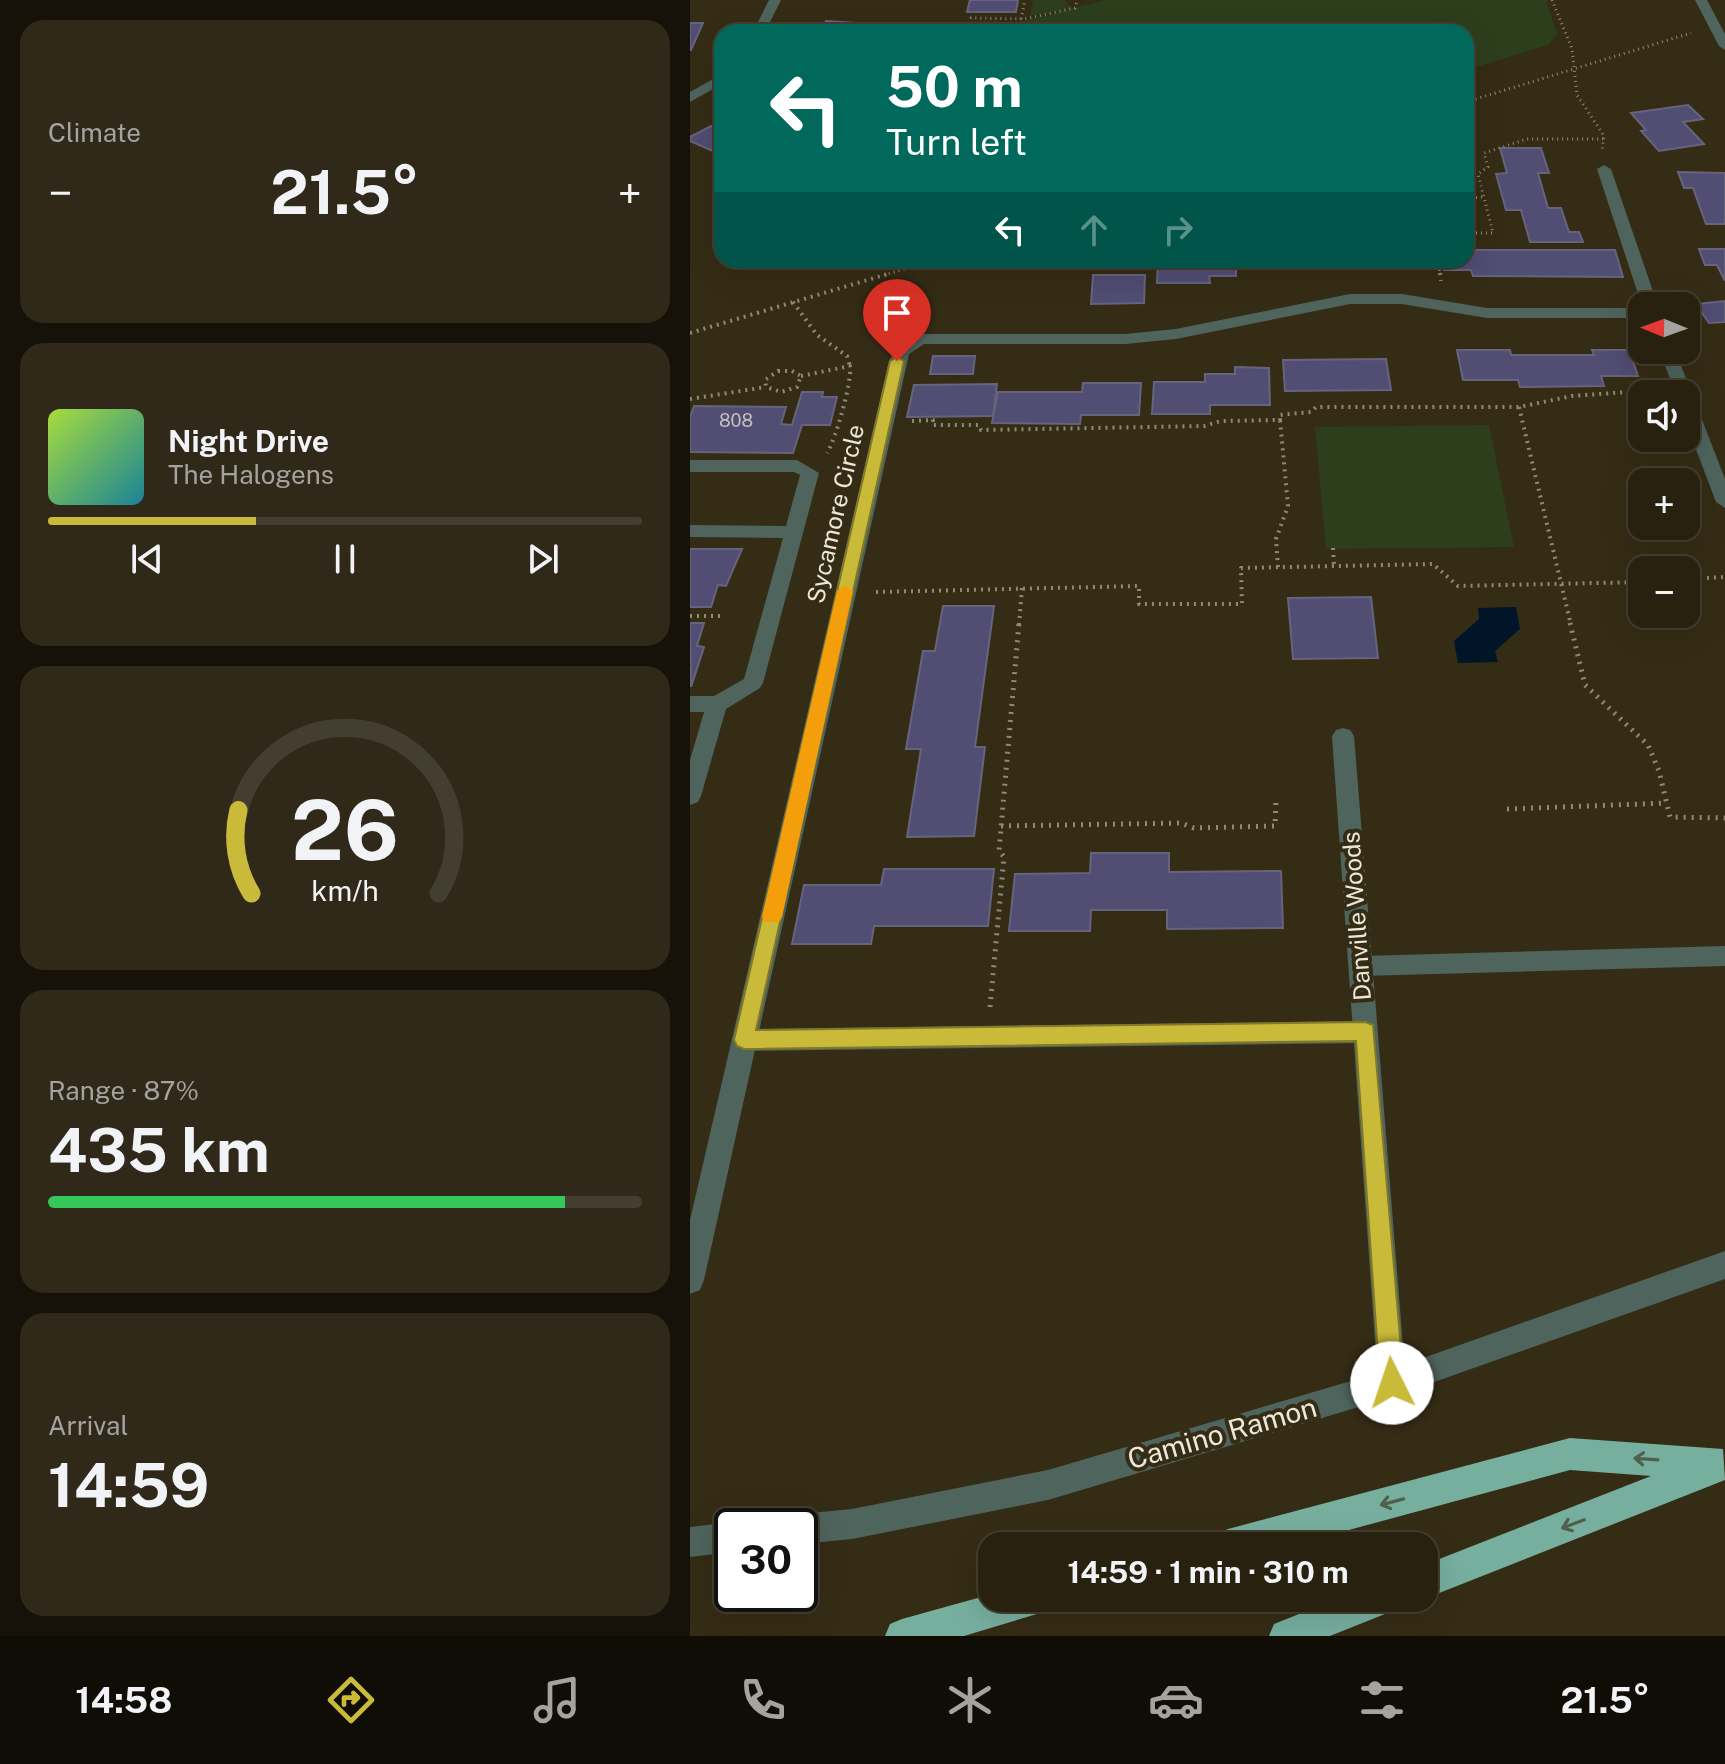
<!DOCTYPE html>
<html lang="en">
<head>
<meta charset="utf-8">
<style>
  body { margin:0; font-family:"Public Sans",sans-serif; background:#302919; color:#f1f3f6; height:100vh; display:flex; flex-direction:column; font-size:30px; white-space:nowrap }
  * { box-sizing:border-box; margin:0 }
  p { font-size:26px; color:#a5a39f }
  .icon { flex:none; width:44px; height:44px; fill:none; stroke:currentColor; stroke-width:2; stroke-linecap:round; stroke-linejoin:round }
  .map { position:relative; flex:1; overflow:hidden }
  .sheet { display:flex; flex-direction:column; gap:20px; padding:20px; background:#161209; width:690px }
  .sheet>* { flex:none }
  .guide { position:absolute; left:24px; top:24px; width:760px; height:244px; border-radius:24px; box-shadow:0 8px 32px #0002,0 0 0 2px #443e30; background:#00695c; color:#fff; overflow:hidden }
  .needle { width:52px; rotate:271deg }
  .fabs { position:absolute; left:938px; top:292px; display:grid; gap:16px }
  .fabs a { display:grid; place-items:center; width:72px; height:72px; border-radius:16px; background:#282110; box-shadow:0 8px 32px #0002,0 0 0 2px #443e30; font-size:40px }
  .speed { position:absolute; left:24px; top:1508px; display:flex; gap:16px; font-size:40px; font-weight:700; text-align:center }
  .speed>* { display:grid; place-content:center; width:104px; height:104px; border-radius:50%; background:#282110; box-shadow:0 8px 32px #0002,0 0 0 2px #443e30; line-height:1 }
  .speed .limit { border:4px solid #111; border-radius:12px; background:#fff; color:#111 }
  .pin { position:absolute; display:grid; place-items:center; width:68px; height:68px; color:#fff; margin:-82px -34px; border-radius:50% 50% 50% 0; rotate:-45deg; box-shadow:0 0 8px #0007 }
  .pin .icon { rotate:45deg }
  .me { position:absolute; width:88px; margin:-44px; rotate:356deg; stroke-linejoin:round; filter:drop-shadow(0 0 6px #0008) }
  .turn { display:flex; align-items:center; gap:28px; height:168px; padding:0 40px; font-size:36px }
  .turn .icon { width:104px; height:104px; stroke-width:2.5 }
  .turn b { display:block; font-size:56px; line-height:68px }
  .lanes { display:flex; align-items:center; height:76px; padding:0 40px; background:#0003; justify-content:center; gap:40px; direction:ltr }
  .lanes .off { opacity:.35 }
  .big { font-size:60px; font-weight:700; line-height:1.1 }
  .sheet .widget { flex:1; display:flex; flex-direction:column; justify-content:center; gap:12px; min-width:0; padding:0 28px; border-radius:24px; background:#302919 }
  .sheet .dial { align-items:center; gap:0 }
  .dial svg { height:208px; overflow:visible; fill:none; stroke:#443e30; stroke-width:7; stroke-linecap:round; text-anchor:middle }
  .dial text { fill:#f1f3f6; stroke:none }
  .song { display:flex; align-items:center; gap:24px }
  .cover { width:96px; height:96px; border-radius:12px; background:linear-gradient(135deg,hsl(80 70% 55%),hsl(190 70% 35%)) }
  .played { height:8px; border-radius:4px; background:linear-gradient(90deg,#caba3a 35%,#443e30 35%) }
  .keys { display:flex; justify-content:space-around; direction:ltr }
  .heat { display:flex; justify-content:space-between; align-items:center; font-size:44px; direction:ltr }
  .charge { height:12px; border-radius:6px; background:linear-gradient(90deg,#34c759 87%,#443e30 0) }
  .trip { position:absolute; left:288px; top:1532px; width:460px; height:80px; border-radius:24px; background:#282110; box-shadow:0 8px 32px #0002,0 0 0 2px #443e30; font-weight:700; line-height:80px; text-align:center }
  .tabs { display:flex; height:128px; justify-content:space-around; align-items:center; background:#100d06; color:#a5a39f }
  .tabs .icon { width:56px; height:56px }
  .tabs .active { color:#caba3a }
  .tabs b { font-size:36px; color:#f1f3f6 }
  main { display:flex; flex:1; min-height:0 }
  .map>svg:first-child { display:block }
</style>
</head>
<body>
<main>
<section class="sheet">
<div class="widget"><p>Climate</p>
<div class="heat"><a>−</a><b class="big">21.5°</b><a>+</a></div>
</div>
<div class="widget">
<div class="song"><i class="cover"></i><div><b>Night Drive</b><p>The Halogens</p></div></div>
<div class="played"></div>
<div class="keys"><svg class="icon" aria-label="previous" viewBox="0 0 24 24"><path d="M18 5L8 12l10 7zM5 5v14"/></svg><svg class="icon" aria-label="pause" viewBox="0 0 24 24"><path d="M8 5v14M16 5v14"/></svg><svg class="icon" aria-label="next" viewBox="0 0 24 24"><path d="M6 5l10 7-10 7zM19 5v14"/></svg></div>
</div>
<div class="widget dial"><svg viewBox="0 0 100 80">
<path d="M14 69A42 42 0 1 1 86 69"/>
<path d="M14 69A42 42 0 0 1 9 37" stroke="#caba3a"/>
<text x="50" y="56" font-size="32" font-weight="700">26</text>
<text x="50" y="72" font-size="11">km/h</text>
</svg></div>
<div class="widget"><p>Range · 87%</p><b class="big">435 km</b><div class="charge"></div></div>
<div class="widget"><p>Arrival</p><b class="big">14:59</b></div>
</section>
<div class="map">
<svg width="1035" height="1636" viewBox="0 0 1035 1636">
  <rect width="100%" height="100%" fill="#352c15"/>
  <g fill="#2d3e1d">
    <polygon points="343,0 374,0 383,8 416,0 856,0 867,34 858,45 776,70 776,32 277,32 280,21 329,22 381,9 340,16"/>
    <polygon points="799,425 824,547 636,549 625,427"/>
  </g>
  <polygon fill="#001527" points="826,607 830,629 805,651 808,662 768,663 764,641 789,619 788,608"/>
  <g fill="#514d73" stroke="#66647d" stroke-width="2">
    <polygon points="280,0 328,0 326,12 277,12"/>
    <polygon points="136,21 166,23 164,26 208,29 206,32 128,32"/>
    <polygon points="0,23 13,23 1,50 0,50"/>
    <polygon points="998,105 1013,119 993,122 1014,144 969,151 951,131 956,130 941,113"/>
    <polygon points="21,126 27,128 32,126 32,150 27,153 0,141 0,137"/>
    <polygon points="810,148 851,148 859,173 848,173 858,208 871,208 879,232 889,232 893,242 840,242 831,210 816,210 806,174 817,173"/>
    <polygon points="988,172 1035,173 1035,224 1016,224 1003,188 994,188"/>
    <polygon points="1009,249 1035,249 1035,281 1027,265 1015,265"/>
    <polygon points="776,250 925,250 933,277 783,276 781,270 754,270 752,260 776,260"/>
    <polygon points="468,260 595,260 595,261 546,260 546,276 519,276 520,283 467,283"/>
    <polygon points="403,275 455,275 454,303 401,304"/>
    <polygon points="1035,301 1035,322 1019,323 1006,304"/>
    <polygon points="767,350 820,350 821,355 904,355 902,350 939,350 948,376 911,376 914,386 830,387 828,380 773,380"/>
    <polygon points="243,356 285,356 283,374 240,374"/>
    <polygon points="696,359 701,390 595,391 593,360"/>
    <polygon points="545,367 579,368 580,405 520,405 520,414 462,414 464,382 515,382 515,374 545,374"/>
    <polygon points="393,383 451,383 449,415 391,415 390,424 302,423 308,392 392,392"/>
    <polygon points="307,384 303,416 217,417 224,385"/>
    <polygon points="112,392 133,392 132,397 147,397 140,425 112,425 103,453 0,452 0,417 4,406 96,407 91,424 102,425"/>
    <polygon points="0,549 52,549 36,586 28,585 21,607 0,607"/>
    <polygon points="681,597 688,658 603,659 598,598"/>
    <polygon points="253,606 304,606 285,747 295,747 284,836 217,837 231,749 216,749 233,651 245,651"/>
    <polygon points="0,623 14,623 7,646 14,647 1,687"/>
    <polygon points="401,853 479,853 479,872 591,871 593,928 477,929 477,910 401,910 400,931 319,931 325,874 400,873"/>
    <polygon points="194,869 304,869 298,926 184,926 181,944 102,944 114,885 191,885"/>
  </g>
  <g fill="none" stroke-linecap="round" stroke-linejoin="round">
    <g stroke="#918976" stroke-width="3" stroke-dasharray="1 4" stroke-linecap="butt">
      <polyline points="862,0 882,49 887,95 914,136 912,150"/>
      <polyline points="331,19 335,0"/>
      <polyline points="274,32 281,18 334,19 385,8 387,1"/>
      <polyline points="776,102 1001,33"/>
      <polyline points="776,198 794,197"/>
      <polyline points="776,233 803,233 788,174 798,167 794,153 837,139 914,139"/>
      <polyline points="748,260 750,275"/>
      <polyline points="194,275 246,260"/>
    </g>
    <g stroke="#918976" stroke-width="4" stroke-dasharray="2 5" stroke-linecap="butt">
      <polyline points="750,273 751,281"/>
      <polyline points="103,302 127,335 157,356 160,366"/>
      <polyline points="0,333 201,273"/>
      <polygon points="88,371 102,371 111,376 107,387 91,392 76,387 75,380"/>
      <path d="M 111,376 L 160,366 C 162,383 146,438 137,453"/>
      <polyline points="0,399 76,387"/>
      <polyline points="829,407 881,625"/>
      <polyline points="222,421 243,420 242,425 289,425 291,430 514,426 531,421 590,420 589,415 621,412 626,407 829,407 882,396 965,390"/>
      <polyline points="643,548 644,566"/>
      <polyline points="588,567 586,539 598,506 590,420"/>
      <polyline points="996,579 1035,577"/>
      <polyline points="186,592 449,586 449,604 552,604 551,568 743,564 768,586 952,582"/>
      <polyline points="0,616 33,616"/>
      <polyline points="329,625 332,588"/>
    </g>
    <g stroke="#918976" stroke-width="5" stroke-dasharray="2 6" stroke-linecap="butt">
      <polyline points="880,623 895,685 958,745 969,771 980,817 1035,818"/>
      <polyline points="817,809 977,803"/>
      <polyline points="311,826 491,823 504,828 585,826 586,799"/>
      <polyline points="300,1007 314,857 309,851 329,623"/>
    </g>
    <g fill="#4e645d" fill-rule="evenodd">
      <polygon points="914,165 921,169 968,306 952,306 907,169"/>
      <polygon points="0,460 107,460 129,473 73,683 70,688 36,709 11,796 8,802 0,805 0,760 14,712 0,712 0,696 24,696 54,679 93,538 0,537 0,525 96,526 110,475 104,472 0,472"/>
      <polygon points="1035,946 1035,966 671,976 663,973 659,966 663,959 671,956"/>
      <polygon points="675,1021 684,1024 687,1032 684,1040 675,1043 54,1051 45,1048 42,1040 45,1032 54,1029"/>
    </g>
    <g fill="#4e645d" fill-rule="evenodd">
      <polygon points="79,0 91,0 75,32 63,32"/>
      <polygon points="1005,0 1017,0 1035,34 1035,50 1029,46"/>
      <polygon points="32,74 32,84 0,102 0,92"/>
      <path d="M 660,294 L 712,294 L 797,308 L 952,308 L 952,318 L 797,318 L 712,304 L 660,304 L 486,339 L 435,344 L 234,344 L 219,354 L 14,1280 L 10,1290 L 0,1294 L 0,1220 L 199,361 C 208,345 216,339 234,334 L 435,334 L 486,329 Z"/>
      <polygon points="969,350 985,350 1035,479 1035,508 1026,502 996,423 996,394 986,394"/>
      <polygon points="653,728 660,730 664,736 716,1383 712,1393 702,1397 692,1393 688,1383 642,736 646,730"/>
    </g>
    <g fill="#4e645d" fill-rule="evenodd">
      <polygon points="1035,1251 1035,1279 702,1397 358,1500 162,1539 110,1544 110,1526 96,1526 99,1518 110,1514 162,1509 358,1470 702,1369"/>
      <polygon points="42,1522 52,1526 42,1526 42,1552 0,1557 0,1527"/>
    </g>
    <g fill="#77af9f" fill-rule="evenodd">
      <polygon points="880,1438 1033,1449 1035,1480 734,1599 731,1598 734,1598 734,1565 961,1476 880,1470 600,1546 521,1546 526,1534 538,1529"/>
      <polygon points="302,1594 302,1598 365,1598 360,1610 274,1636 195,1636 200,1624 212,1619"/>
      <polygon points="649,1598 710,1598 705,1610 640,1636 579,1636 584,1624"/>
    </g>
  </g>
  <defs><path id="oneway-shaft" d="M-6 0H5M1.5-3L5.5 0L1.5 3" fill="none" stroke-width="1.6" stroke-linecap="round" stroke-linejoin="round" transform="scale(2)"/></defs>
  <g stroke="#4f604c">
    <use href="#oneway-shaft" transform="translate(956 1459) rotate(-176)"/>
    <use href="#oneway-shaft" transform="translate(702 1502) rotate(165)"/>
    <use href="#oneway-shaft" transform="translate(883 1524) rotate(159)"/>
  </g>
  <polygon fill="#caba3a" stroke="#837926" stroke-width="2" points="207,357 214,361 66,1030 675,1022 683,1025 714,1383 710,1391 702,1395 694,1391 690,1383 666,1041 54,1049 47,1046 44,1040 200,361"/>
  <polygon fill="#f59e0b" points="155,585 163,591 92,917 89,922 75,922 72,917 147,591"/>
  <g text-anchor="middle" stroke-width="8" stroke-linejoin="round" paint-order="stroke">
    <g font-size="18" fill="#c6c0c0">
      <text x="46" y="427">808</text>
    </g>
    <g font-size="24" fill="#ede7d9" stroke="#352c15">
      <text transform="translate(146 514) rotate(-77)" y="8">Sycamore Circle</text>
      <text transform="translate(667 916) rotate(-94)" y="8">Danville Woods</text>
    </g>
    <g font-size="28" fill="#ede7d9" stroke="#352c15">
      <text transform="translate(532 1433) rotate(-16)" y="10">Camino Ramon</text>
    </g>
  </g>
</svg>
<div class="fabs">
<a><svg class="needle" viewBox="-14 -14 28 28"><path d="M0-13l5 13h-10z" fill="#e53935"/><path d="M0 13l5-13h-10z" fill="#a5a39f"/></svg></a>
<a><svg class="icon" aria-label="sound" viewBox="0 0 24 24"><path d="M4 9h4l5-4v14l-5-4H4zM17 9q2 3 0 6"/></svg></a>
<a>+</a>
<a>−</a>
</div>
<div class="speed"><div class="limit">30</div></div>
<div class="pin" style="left:207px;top:361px;background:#d93025"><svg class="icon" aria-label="arrive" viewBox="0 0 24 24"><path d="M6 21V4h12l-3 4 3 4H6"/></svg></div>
<svg class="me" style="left:702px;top:1383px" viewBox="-20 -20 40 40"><circle r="19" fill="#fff"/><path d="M0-13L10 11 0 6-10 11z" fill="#caba3a"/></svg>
<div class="trip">14:59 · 1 min · 310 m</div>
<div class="guide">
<div class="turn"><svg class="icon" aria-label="left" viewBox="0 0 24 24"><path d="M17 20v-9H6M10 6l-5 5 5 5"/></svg><div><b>50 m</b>Turn left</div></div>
<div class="lanes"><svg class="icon" aria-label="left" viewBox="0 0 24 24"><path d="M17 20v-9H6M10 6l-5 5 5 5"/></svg><svg class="icon off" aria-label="ahead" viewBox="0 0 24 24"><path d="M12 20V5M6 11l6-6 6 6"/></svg><svg class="icon off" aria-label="right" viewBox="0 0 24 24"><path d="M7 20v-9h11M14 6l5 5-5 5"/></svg></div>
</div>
</div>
</main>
<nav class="tabs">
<b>14:58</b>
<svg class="icon active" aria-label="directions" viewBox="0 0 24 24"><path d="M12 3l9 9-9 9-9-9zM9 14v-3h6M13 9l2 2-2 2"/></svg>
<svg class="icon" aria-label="music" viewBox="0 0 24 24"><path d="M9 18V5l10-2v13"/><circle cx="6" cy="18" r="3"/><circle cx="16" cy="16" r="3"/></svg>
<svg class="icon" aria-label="phone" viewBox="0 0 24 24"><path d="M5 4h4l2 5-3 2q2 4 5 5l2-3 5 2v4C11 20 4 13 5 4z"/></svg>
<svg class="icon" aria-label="climate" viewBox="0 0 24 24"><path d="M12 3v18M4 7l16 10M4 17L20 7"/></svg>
<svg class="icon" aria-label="car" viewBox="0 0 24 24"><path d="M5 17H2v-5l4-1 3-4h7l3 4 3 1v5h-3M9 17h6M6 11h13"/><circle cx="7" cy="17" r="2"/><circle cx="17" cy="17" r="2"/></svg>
<svg class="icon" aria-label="filters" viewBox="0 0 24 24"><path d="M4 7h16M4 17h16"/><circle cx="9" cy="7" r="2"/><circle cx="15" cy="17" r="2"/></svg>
<b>21.5°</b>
</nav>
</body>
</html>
